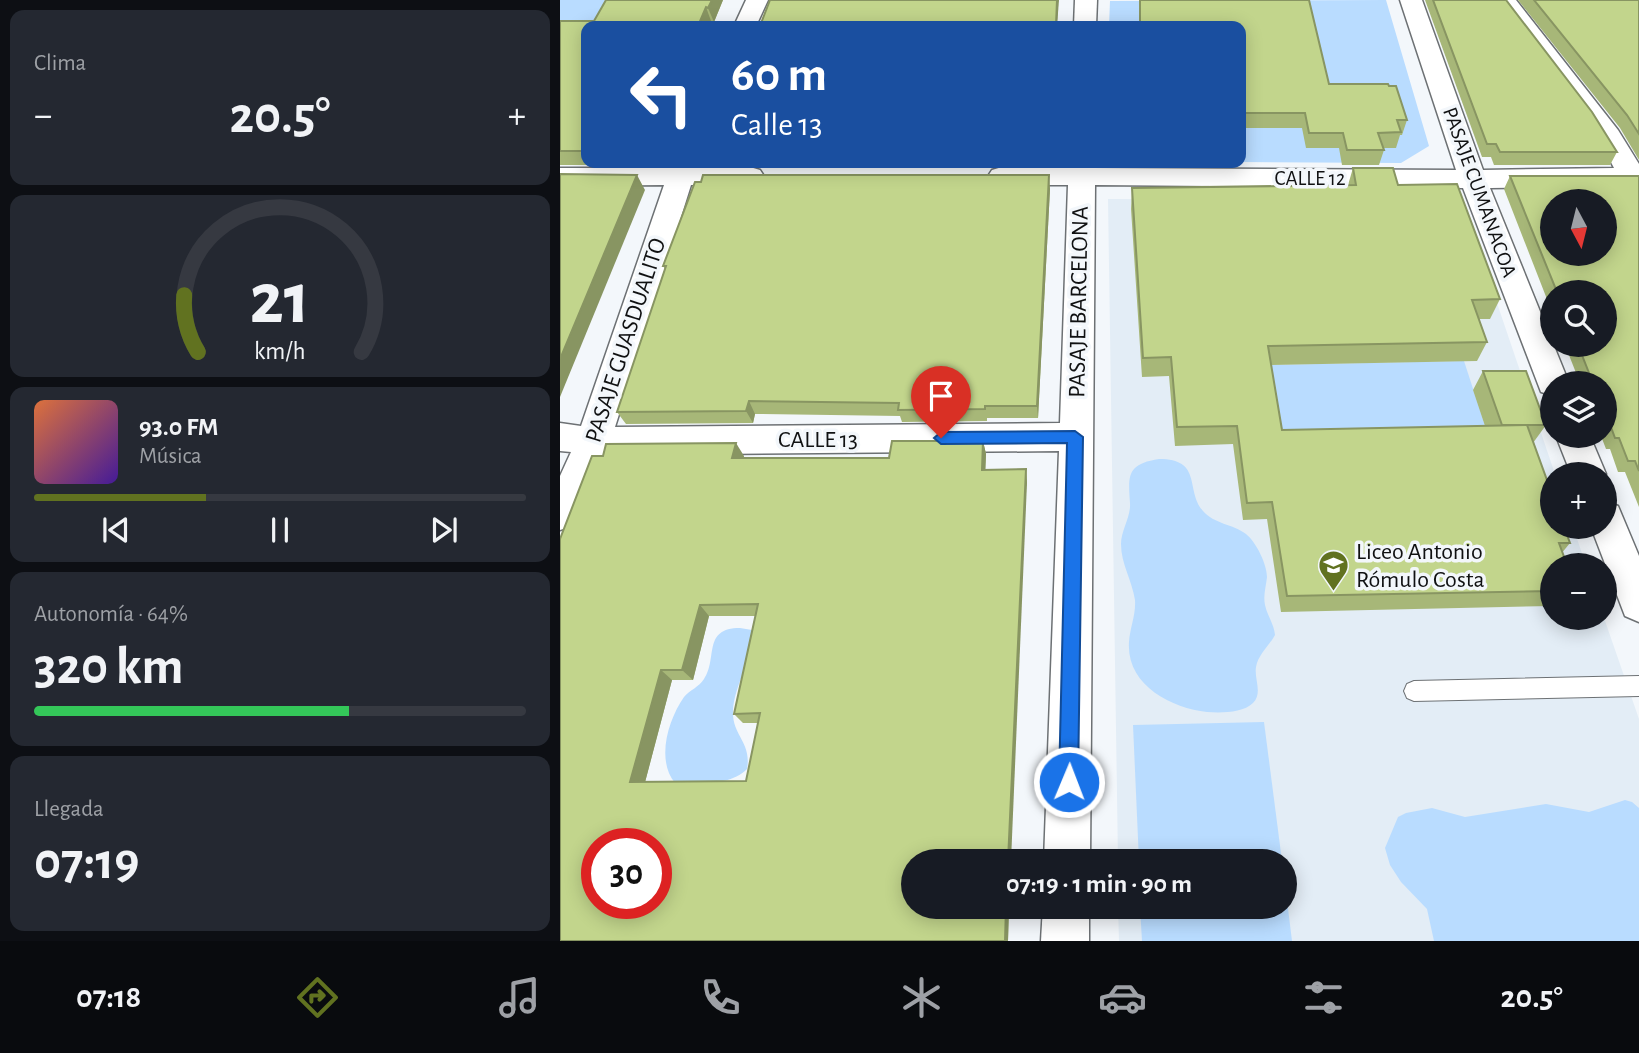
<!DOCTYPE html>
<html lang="es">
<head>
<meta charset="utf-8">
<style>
  body { margin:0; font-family:"Alegreya Sans",sans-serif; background:#242831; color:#f1f3f6; height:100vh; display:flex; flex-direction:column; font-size:26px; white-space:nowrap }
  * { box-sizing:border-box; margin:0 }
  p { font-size:23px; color:#9ea1a6 }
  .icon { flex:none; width:38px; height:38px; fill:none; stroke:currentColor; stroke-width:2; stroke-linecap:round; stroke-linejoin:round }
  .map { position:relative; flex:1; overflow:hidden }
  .sheet { display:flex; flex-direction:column; gap:10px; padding:10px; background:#0d0f14; width:560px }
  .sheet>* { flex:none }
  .banner { position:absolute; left:21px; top:21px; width:665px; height:147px; border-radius:14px; box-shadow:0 4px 18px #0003; background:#1a4fa0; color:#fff; overflow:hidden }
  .needle { width:46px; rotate:173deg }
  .controls { position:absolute; left:980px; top:189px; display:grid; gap:14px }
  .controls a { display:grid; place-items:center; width:77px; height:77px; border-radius:50%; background:#171b24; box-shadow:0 4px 18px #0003; font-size:35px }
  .speed { position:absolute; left:21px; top:828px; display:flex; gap:14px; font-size:35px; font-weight:700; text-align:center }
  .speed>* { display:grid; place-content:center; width:91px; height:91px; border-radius:50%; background:#171b24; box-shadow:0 4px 18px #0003; line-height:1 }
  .speed .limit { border:10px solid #d22; background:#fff; color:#111 }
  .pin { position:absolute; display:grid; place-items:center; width:60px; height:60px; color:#fff; margin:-72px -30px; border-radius:50% 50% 50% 0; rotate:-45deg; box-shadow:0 0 7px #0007 }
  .pin .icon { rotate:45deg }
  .me { position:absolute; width:77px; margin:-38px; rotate:1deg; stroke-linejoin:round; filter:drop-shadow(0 0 5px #0008) }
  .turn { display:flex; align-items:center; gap:24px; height:147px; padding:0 35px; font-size:32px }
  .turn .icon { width:91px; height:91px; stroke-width:2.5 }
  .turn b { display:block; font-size:49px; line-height:60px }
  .big { font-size:52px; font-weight:600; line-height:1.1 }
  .sheet .widget { flex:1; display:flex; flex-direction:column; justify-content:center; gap:10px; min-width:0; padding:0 24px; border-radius:14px; background:#242831 }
  .sheet .dial { align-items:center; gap:0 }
  .dial svg { height:182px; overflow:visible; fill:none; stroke:#363941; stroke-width:7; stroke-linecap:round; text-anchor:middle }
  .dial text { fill:#f1f3f6; stroke:none }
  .song { display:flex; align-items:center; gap:21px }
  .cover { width:84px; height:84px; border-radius:10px; background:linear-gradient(135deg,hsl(20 70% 55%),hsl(260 70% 35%)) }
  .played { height:7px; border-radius:4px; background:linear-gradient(90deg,#617220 35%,#363941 35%) }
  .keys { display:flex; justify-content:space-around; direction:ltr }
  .heat { display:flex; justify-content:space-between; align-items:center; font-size:38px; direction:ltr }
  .charge { height:10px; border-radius:5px; background:linear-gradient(90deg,#34c759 64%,#363941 0) }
  .trip { position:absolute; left:341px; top:849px; width:396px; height:70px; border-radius:35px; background:#171b24; box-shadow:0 4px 18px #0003; font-weight:600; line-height:70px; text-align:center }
  .tabs { display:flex; height:112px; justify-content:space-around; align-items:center; background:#090b0e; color:#9ea1a6 }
  .tabs .icon { width:49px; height:49px }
  .tabs .active { color:#617220 }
  .tabs b { font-size:32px; color:#f1f3f6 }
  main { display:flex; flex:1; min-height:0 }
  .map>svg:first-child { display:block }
</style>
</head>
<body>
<main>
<section class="sheet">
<div class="widget"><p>Clima</p>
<div class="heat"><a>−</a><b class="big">20.5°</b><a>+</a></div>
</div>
<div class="widget dial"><svg viewBox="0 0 100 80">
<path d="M14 69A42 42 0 1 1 86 69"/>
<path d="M14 69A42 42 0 0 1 8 44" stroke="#617220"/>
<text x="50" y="56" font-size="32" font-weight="700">21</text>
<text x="50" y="72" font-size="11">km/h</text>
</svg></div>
<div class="widget">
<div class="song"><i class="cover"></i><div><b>93.0 FM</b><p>Música</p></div></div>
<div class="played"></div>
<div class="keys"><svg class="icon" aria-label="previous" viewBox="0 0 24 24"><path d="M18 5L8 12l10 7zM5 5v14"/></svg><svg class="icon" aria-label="pause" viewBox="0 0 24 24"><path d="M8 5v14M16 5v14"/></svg><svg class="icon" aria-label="next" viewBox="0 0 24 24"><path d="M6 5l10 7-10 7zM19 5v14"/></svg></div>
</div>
<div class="widget"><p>Autonomía · 64%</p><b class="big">320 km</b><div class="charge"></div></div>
<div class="widget"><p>Llegada</p><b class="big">07:19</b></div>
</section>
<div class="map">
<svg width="1079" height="941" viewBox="0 0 1079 941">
  <rect width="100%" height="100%" fill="#f3f7fb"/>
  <polygon fill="#e3edf6" points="548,199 902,200 995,474 992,474 992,527 1013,527 1026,565 992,565 992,618 1044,618 1079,719 1079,941 559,941 558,907 724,906 724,861 558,861"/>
  <g fill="#b9dcff">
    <polygon points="0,0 64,0 26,26 0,33"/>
    <polygon points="826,0 869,146 841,163 681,162 681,26 549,26 550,1"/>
    <polygon points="904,361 931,444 717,448 704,365"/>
    <path d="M 599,459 C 643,459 625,490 643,511 C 654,524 673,524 686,534 C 696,542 707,564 707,577 C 706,587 703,595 705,605 C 707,615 714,624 715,635 C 709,646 698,655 696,667 C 694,679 703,693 693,703 C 683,713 661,713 647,712 C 611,708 566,685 569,642 C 570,627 576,615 575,600 C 572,580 561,564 561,544 C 561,530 571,517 570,503 C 568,475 567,464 599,459 Z"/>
    <path d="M 180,628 L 192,630 C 196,655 174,684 173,711 C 172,736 192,742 187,769 C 169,787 139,782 115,783 C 96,760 108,720 124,697 C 130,690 139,687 144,679 C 158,659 142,628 180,628 Z"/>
    <polygon points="704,722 722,861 579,861 573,725"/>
    <polygon points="1065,800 1072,802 1079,808 1079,941 874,941 867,909 841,882 830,865 825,848 838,817 846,813 872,808 905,817 986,804 1029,812"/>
    <polygon points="725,884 732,941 582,941 580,907 724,906"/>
  </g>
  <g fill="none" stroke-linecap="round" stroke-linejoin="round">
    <defs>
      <polygon id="service" points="1079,676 1079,696 854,701 847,698 844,691 847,684 854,681"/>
      <g id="minor">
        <polygon points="186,0 208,0 196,26 174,26"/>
        <polygon points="515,0 537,0 536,26 514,26"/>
        <path d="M 840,0 L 862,0 L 923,170 L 1054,168 C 1024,106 971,58 934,0 L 956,0 L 1058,130 L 1079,164 L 1079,186 L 930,188 L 1009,383 L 992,383 L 992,395 L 981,392 L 903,188 L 535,185 L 530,861 L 484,861 L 499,451 L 44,455 L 13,526 L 0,530 L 0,476 L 11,452 L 0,451 L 0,423 L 21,426 L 104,185 L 0,186 L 0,168 L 110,168 L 112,163 L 138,163 L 137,167 L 190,167 L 200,170 L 204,176 L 200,182 L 190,185 L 131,185 L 55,427 L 500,423 L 508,185 L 442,185 L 432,182 L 428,176 L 432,170 L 442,167 L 508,168 L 509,163 L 535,163 L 535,168 L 896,170 Z"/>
        <polygon points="996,436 1030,436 1046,474 1045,476 1011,474"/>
        <polygon points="1045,501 1058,506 1079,556 1079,622 1065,616 1031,527 1045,527"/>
        <polygon points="483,906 529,906 529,941 481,941"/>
      </g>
    </defs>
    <use href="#service" stroke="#6d7174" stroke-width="2"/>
    <use href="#minor" stroke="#6d7174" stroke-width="3"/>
    <use href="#service" fill="#fff" fill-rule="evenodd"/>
    <use href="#minor" fill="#fff" fill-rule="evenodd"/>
  </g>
  <g fill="#a7b778" fill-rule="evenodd">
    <polygon points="163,0 154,22 151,21 26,26 26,163 94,163 93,165 0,165 0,21 34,21"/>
    <polygon points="579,0 749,0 769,84 829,86 847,120 842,135 840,135 836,148 823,148 824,150 819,165 782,165 779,148 746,148 742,128 684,128 682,142 681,142 681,26 580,26"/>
    <polygon points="865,0 946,0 1057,152 1050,165 934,165 931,157 922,157"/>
    <polygon points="958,0 1079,0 1079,160 1060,128"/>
    <polygon points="156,163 491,163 491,165 158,165"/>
    <polygon points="793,168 838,185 940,299 930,319 918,319 927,342 917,361 711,365 722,430 925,426 913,390 923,371 986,425 973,443 1010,543 992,565 992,606 721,612 707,519 683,520 673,444 615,446 609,376 582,377 571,209 572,188 788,185"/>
    <polygon points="950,176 1079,176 1079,507 1065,472 1058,472 1050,449 1046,449 1041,436 1045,436 1045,383 1020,383 1005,345 1045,345 1045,292 992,292 992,312 944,189"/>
    <polygon points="490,189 478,418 427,418 427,421 342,422 340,416 195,414 193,423 66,424 57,412 105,269 103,266"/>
    <path d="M 423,441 L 426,454 L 425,470 L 466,469 L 467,483 L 354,906 L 449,906 L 448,941 L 0,941 L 0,539 L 184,456 L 184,458 L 329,458 ZM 149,616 L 195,616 L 174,714 L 183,723 L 198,723 L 186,781 L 85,782 L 112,680 L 133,680 Z"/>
  </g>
  <g fill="#889562">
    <polygon points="152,0 163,0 154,22 148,8"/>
    <polygon points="497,0 499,0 497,26 496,26"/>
    <polygon points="146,7 151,21 149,26 138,26"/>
    <polygon points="77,175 85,190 0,397 0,359"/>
    <polygon points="489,175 490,189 478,418 477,406"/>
    <polygon points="189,401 195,414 193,423 186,411"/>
    <polygon points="423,441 426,454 425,483 422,470"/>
    <polygon points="176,443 184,456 180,471 172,458"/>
    <polygon points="466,469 467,483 451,861 448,861"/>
    <polygon points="140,605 149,616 133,680 122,670"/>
    <polygon points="101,670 112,680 83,790 70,782"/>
    <polygon points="446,906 449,906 448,941 445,941"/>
  </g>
  <g fill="#c2d58c" stroke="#889562" stroke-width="2" fill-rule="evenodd">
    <polygon points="46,0 152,0 148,8 146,7 138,26 26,26 26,151 0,151 0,21 34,21"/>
    <polygon points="210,0 497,0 496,26 200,26"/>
    <polygon points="580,0 749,0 769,84 828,84 829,86 836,86 847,120 837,120 841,132 818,133 824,150 787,150 783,133 749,133 745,113 682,113 684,127 681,127 681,26 580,26"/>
    <polygon points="873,0 946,0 1032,112 1057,152 940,152 936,144 927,144"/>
    <polygon points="974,0 1079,0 1079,134 1067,115"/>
    <polygon points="793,168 833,168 838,185 897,184 940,299 912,300 927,342 708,346 722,430 967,425 992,494 992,527 1004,527 1010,543 999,543 1007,565 992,565 992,591 727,596 712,502 687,503 677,426 617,427 611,357 583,358 572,188 796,185"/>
    <polygon points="0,174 77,175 0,359"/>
    <polygon points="143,175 489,175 477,406 425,406 425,409 338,410 339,403 189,401 186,411 57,412 106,266 103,266 135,182 141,182"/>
    <path d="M 950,176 L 1079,176 L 1079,471 L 1075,461 L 1068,461 L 1059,438 L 1055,438 L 1045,411 L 1045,383 L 1033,383 L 1018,345 L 1045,345 L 1045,292 L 997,292 ZM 992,201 L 1045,201 L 1045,254 L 992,254 Z"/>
    <polygon points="923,371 966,371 986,425 942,425"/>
    <path d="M 332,441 L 423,441 L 422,470 L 466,469 L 448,861 L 354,861 L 354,906 L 446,906 L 445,941 L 0,941 L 0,539 L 32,456 L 43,456 L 46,444 L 176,443 L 172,458 L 329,458 ZM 198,604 L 174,714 L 200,713 L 186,781 L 70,782 L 101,670 L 122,670 L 140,605 ZM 37,844 L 96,844 L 96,903 L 37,903 Z"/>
  </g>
  <polygon fill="#1a73e8" stroke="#114b97" stroke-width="2" points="515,431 523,437 518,782 515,788 509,791 502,788 499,782 507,443 381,444 374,438 381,432"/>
  <defs>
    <symbol id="university-pin" viewBox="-11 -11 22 30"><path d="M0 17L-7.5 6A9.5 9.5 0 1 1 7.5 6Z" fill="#617220" stroke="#f3f7fb"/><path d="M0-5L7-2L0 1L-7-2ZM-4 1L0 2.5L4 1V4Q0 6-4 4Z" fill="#fff"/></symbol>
  </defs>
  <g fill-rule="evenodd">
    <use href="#university-pin" x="756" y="548" width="35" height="47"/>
  </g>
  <g text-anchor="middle" stroke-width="7" stroke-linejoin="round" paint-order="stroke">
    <g font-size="21" fill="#101112" stroke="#f3f7fb">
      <text x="750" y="185">CALLE 12</text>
      <text transform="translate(920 192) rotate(70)" y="7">PASAJE CUMANACOA</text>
    </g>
    <g font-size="24" fill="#101112" stroke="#f3f7fb">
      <text transform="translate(518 302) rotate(-89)" y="8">PASAJE BARCELONA</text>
      <text transform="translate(65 340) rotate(-72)" y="8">PASAJE GUASDUALITO</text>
      <text x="258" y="447">CALLE 13</text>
    </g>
    <g font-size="24" fill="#101112" stroke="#f3f7fb" text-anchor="start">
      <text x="796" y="559">Liceo Antonio<tspan x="796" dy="28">Rómulo Costa</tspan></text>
    </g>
  </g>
</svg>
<div class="controls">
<a><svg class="needle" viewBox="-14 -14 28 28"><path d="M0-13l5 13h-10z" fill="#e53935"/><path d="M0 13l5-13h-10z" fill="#9ea1a6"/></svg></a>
<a><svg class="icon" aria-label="search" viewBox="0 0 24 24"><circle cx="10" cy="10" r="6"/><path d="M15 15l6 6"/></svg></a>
<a><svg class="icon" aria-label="layers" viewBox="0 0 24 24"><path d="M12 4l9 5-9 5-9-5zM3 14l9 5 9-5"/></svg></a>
<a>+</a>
<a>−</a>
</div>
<div class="speed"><div class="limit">30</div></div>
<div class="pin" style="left:381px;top:438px;background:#d93025"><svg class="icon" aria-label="arrive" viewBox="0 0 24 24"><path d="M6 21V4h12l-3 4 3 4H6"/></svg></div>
<svg class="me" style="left:509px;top:782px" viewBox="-20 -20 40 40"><circle r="17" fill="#1a73e8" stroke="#fff" stroke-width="3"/><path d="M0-11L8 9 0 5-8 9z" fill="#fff"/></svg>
<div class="trip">07:19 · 1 min · 90 m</div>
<div class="banner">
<div class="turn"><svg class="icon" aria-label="left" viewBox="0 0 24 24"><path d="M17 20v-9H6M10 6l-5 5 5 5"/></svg><div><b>60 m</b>Calle 13</div></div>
</div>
</div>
</main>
<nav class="tabs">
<b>07:18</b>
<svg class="icon active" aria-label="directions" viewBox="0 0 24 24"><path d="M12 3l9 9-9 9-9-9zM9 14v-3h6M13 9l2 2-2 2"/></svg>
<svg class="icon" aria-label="music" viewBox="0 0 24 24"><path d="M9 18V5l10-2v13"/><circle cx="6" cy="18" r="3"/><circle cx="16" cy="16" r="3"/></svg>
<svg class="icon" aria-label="phone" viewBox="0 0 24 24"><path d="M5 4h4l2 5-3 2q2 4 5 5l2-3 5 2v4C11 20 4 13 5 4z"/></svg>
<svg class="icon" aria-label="climate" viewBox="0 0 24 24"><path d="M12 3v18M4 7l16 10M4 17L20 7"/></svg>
<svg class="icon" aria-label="car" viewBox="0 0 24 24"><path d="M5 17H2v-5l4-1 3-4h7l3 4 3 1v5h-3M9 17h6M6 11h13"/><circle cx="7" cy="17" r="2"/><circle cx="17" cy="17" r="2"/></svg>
<svg class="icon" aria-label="filters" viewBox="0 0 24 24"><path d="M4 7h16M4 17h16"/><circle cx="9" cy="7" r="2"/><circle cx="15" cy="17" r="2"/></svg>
<b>20.5°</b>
</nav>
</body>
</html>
